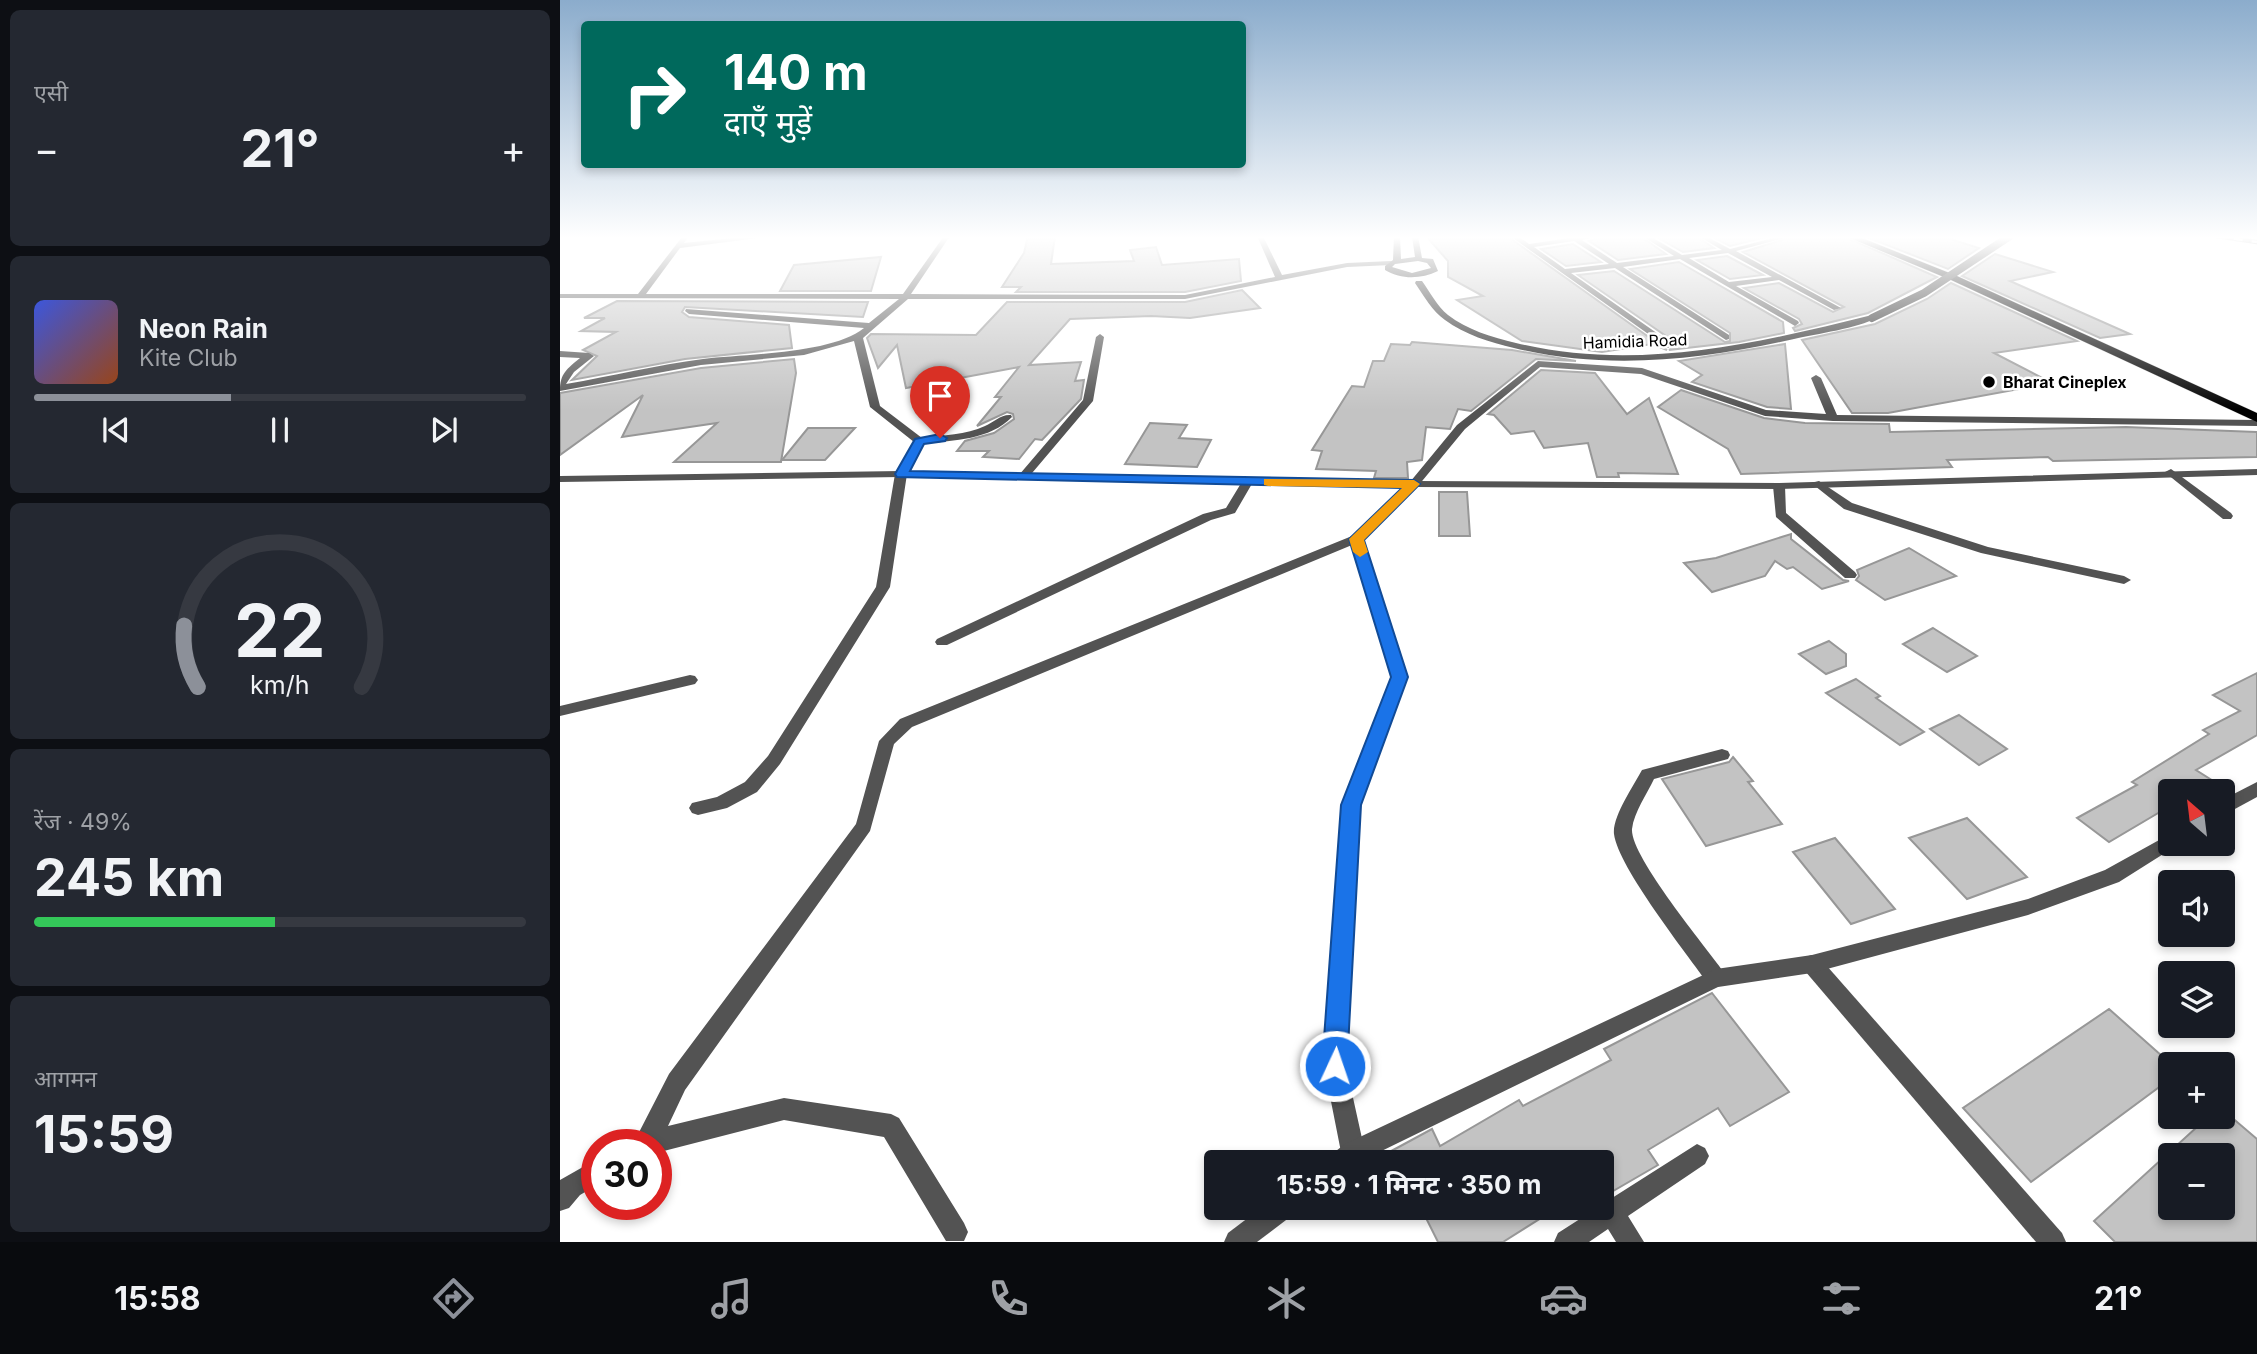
<!DOCTYPE html>
<html lang="hi">
<head>
<meta charset="utf-8">
<style>
  body { margin:0; font-family:Inter,"Noto Sans Devanagari",sans-serif; background:#242831; color:#f1f3f6; height:100vh; display:flex; flex-direction:column; font-size:26px; white-space:nowrap }
  * { box-sizing:border-box; margin:0 }
  p { font-size:23px; color:#9ea1a6 }
  .icon { flex:none; width:38px; height:38px; fill:none; stroke:currentColor; stroke-width:2; stroke-linecap:round; stroke-linejoin:round }
  .map { position:relative; flex:1; overflow:hidden }
  .panel { display:flex; flex-direction:column; gap:10px; padding:10px; background:#0d0f14; width:560px }
  .panel>* { flex:none }
  .hud { position:absolute; left:21px; top:21px; width:665px; height:147px; border-radius:7px; box-shadow:0 4px 10px #0003; background:#00695c; color:#fff; overflow:hidden }
  .needle { width:46px; rotate:332deg }
  .buttons { position:absolute; left:1598px; top:779px; display:grid; gap:14px }
  .buttons a { display:grid; place-items:center; width:77px; height:77px; border-radius:7px; background:#171b24; box-shadow:0 4px 10px #0003; font-size:35px }
  .speed { position:absolute; left:21px; top:1129px; display:flex; gap:14px; font-size:35px; font-weight:700; text-align:center }
  .speed>* { display:grid; place-content:center; width:91px; height:91px; border-radius:50%; background:#171b24; box-shadow:0 4px 10px #0003; line-height:1 }
  .speed .limit { border:10px solid #d22; background:#fff; color:#111 }
  .pin { position:absolute; display:grid; place-items:center; width:60px; height:60px; color:#fff; margin:-72px -30px; border-radius:50% 50% 50% 0; rotate:-45deg; box-shadow:0 0 7px #0007 }
  .pin .icon { rotate:45deg }
  .me { position:absolute; width:77px; margin:-38px; rotate:3deg; stroke-linejoin:round; filter:drop-shadow(0 0 5px #0008) }
  .turn { display:flex; align-items:center; gap:24px; height:147px; padding:0 28px; font-size:32px }
  .turn .icon { width:91px; height:91px; stroke-width:2.5 }
  .turn b { display:block; font-size:49px; line-height:60px }
  .big { font-size:52px; font-weight:700; line-height:1.1 }
  .panel .widget { flex:1; display:flex; flex-direction:column; justify-content:center; gap:10px; min-width:0; padding:0 24px; border-radius:10px; background:#242831 }
  .panel .dial { align-items:center; gap:0 }
  .dial svg { height:182px; overflow:visible; fill:none; stroke:#363941; stroke-width:7; stroke-linecap:round; text-anchor:middle }
  .dial text { fill:#f1f3f6; stroke:none }
  .song { display:flex; align-items:center; gap:21px }
  .cover { width:84px; height:84px; border-radius:10px; background:linear-gradient(135deg,hsl(230 70% 55%),hsl(20 70% 35%)) }
  .played { height:7px; border-radius:4px; background:linear-gradient(90deg,#8c9099 40%,#363941 40%) }
  .keys { display:flex; justify-content:space-around; direction:ltr }
  .heat { display:flex; justify-content:space-between; align-items:center; font-size:38px; direction:ltr }
  .charge { height:10px; border-radius:5px; background:linear-gradient(90deg,#34c759 49%,#363941 0) }
  .trip { position:absolute; left:644px; top:1150px; width:410px; height:70px; border-radius:7px; background:#171b24; box-shadow:0 4px 10px #0003; font-weight:700; line-height:70px; text-align:center }
  .dock { display:flex; height:112px; justify-content:space-around; align-items:center; background:#090b0e; color:#9ea1a6 }
  .dock .icon { width:49px; height:49px }
  .dock .selected { color:#8c9099 }
  .dock b { font-size:32px; color:#f1f3f6 }
  main { display:flex; flex:1; min-height:0 }
  .map>svg:first-child { display:block }
</style>
</head>
<body>
<main>
<section class="panel">
<div class="widget"><p>एसी</p>
<div class="heat"><a>−</a><b class="big">21°</b><a>+</a></div>
</div>
<div class="widget">
<div class="song"><i class="cover"></i><div><b>Neon Rain</b><p>Kite Club</p></div></div>
<div class="played"></div>
<div class="keys"><svg class="icon" aria-label="previous" viewBox="0 0 24 24"><path d="M18 5L8 12l10 7zM5 5v14"/></svg><svg class="icon" aria-label="pause" viewBox="0 0 24 24"><path d="M8 5v14M16 5v14"/></svg><svg class="icon" aria-label="next" viewBox="0 0 24 24"><path d="M6 5l10 7-10 7zM19 5v14"/></svg></div>
</div>
<div class="widget dial"><svg viewBox="0 0 100 80">
<path d="M14 69A42 42 0 1 1 86 69"/>
<path d="M14 69A42 42 0 0 1 8 42" stroke="#8c9099"/>
<text x="50" y="56" font-size="32" font-weight="700">22</text>
<text x="50" y="72" font-size="11">km/h</text>
</svg></div>
<div class="widget"><p>रेंज · 49%</p><b class="big">245 km</b><div class="charge"></div></div>
<div class="widget"><p>आगमन</p><b class="big">15:59</b></div>
</section>
<div class="map">
<svg width="1697" height="1242" viewBox="0 0 1697 1242">
  <rect width="100%" height="100%" fill="#fff"/>
  <g fill="#c3c3c3" stroke="#979797" stroke-width="2" fill-rule="evenodd">
    <polygon points="468,236 495,236 491,264 574,261 570,250 596,247 602,265 679,259 681,281 625,292 456,292 461,287 442,287 464,253"/>
    <polygon points="866,236 947,236 1107,350 1092,344 1042,352 962,341 897,300 923,296 888,277 888,261"/>
    <polygon points="1043,236 1080,236 1106,254 1058,260 1029,241"/>
    <polygon points="1095,236 1136,236 1154,248 1123,252"/>
    <polygon points="1151,236 1210,236 1170,246"/>
    <polygon points="1235,236 1283,236 1377,277 1308,313 1235,331 1233,328 1242,324 1239,319 1184,288 1219,283 1273,312 1284,307 1183,252"/>
    <polygon points="1304,236 1381,236 1419,248 1388,269"/>
    <polygon points="1013,244 1041,262 1006,266 981,249"/>
    <polygon points="1435,254 1493,272 1450,281 1570,334 1540,338 1402,276"/>
    <polygon points="1167,256 1203,275 1170,279 1137,260"/>
    <polygon points="321,257 311,291 220,291 234,265"/>
    <polygon points="1119,262 1223,322 1224,333 1179,342 1109,350 1115,346 1113,341 1018,275 1054,271 1165,342 1170,341 1170,333 1070,269"/>
    <polygon points="1391,283 1517,341 1434,353 1492,383 1328,413 1292,413 1242,340 1315,324 1367,299"/>
    <polygon points="682,290 700,308 630,318 591,316 510,319 469,365 521,362 515,381 524,380 521,399 482,440 475,439 459,459 423,457 429,451 397,451 405,441 434,433 454,419 453,414 447,412 417,426 441,397 435,397 459,367 346,388 337,345 318,368 307,338 311,334 416,335 447,302 625,302"/>
    <polygon points="57,301 308,302 303,317 125,307 122,312 129,317 229,325 232,348 125,359 12,380 37,356 23,350 56,332 21,331 45,318 24,318"/>
    <polygon points="852,342 952,350 1016,361 976,359 911,411 898,409 890,429 866,427 862,460 847,462 848,478 814,478 816,471 756,469 762,451 752,450 792,386 804,387 813,361 824,361 831,344 850,345"/>
    <polygon points="1225,344 1231,409 1207,407 1132,382 1142,375 1119,361"/>
    <polygon points="234,359 236,373 221,462 114,462 157,423 62,437 83,395 0,455 0,393 141,368"/>
    <polygon points="981,370 1035,373 1067,414 1089,398 1118,474 1058,473 1059,477 1037,477 1028,443 984,448 974,431 951,434 934,415 928,414"/>
    <polygon points="1121,390 1204,418 1245,423 1329,424 1330,432 1566,427 1697,432 1697,457 1493,461 1488,457 1387,460 1392,467 1181,474 1168,449 1098,407"/>
    <polygon points="590,423 627,425 619,438 651,440 637,467 565,464"/>
    <polygon points="248,428 295,428 265,460 222,460"/>
    <polygon points="879,492 907,492 910,536 879,536"/>
    <polygon points="1231,534 1231,539 1283,580 1289,581 1262,589 1233,567 1227,569 1215,561 1205,576 1152,592 1124,563 1156,558"/>
    <polygon points="1349,548 1396,576 1325,600 1296,580 1299,576 1297,570"/>
    <polygon points="1373,628 1417,656 1387,672 1343,644"/>
    <polygon points="1269,641 1286,654 1286,666 1266,674 1239,654"/>
    <polygon points="1697,673 1697,735 1636,770 1669,791 1610,791 1610,806 1549,842 1517,818 1577,785 1572,782 1649,734 1643,730 1680,711 1653,695"/>
    <polygon points="1296,679 1320,696 1316,698 1364,732 1340,745 1266,693"/>
    <polygon points="1399,715 1447,749 1419,765 1370,729"/>
    <polygon points="1173,757 1193,781 1188,782 1222,824 1146,846 1102,779 1169,762"/>
    <polygon points="1407,818 1467,877 1407,899 1349,838"/>
    <polygon points="1275,838 1335,909 1291,924 1233,852"/>
    <polygon points="1152,993 1229,1092 1170,1126 1158,1108 1088,1150 1098,1165 1041,1198 1041,1162 811,1162 872,1129 880,1146 959,1100 963,1106 1051,1060 1044,1049"/>
    <polygon points="1549,1009 1611,1064 1608,1064 1610,1079 1471,1182 1403,1108"/>
    <path d="M 1649,1116 L 1670,1116 L 1697,1139 L 1697,1242 L 1555,1242 L 1534,1221 ZM 1610,1155 L 1662,1155 L 1662,1208 L 1610,1208 Z"/>
    <polygon points="861,1208 997,1208 943,1242 878,1242"/>
  </g>
  <g fill="none" stroke-linecap="round" stroke-linejoin="round">
    <defs>
      <polygon id="primary" points="1285,236 1297,236 1397,276 1697,413 1697,422 1391,280"/>
    </defs>
    <use href="#primary" stroke="#dbdbdb" stroke-width="1"/>
    <g fill="#535353" fill-rule="evenodd">
      <path d="M 124,236 L 128,238 L 124,243 L 192,236 L 214,236 L 120,248 L 86,294 L 343,294 L 384,236 L 390,236 L 351,294 L 625,295 L 715,277 L 697,236 L 703,236 L 722,275 L 787,263 L 831,261 L 835,263 L 831,265 L 787,267 L 625,299 L 348,299 L 303,338 L 320,406 L 362,438 C 383,435 406,435 425,426 C 434,422 441,414 451,415 L 452,417 C 430,440 394,440 364,444 L 347,474 L 330,587 L 220,764 L 197,792 L 167,808 L 138,815 L 132,813 L 129,808 L 132,803 L 157,797 L 185,782 L 208,756 L 316,587 L 335,474 L 354,442 L 310,407 L 294,341 L 244,355 L 141,365 L 0,391 C 0,373 7,369 20,358 L 0,357 L 0,351 L 29,353 L 34,356 L 14,372 L 6,384 C 52,376 97,365 143,359 C 185,354 272,354 304,328 L 129,314 L 125,311 L 126,309 L 309,323 L 339,299 L 0,298 L 0,294 L 78,294 L 122,237 Z"/>
      <path d="M 950,236 L 958,236 L 969,244 L 1009,238 L 1008,236 L 1040,236 L 1022,240 L 1057,263 L 1114,256 L 1082,236 L 1090,236 L 1122,255 L 1162,250 L 1138,236 L 1146,236 L 1170,249 L 1221,236 L 1232,236 L 1176,251 L 1281,308 L 1274,310 L 1219,280 L 1176,286 L 1238,321 L 1239,323 L 1235,326 L 1120,259 L 1063,267 L 1169,335 L 1169,339 L 1166,340 L 1055,268 L 1011,273 L 1111,343 L 1112,345 L 1108,348 ZM 1014,241 L 1049,264 L 1005,269 L 974,247 ZM 1168,253 L 1212,277 L 1169,282 L 1129,258 Z"/>
      <polygon points="540,334 544,337 533,401 467,479 459,479 459,475 523,400 536,337"/>
      <polygon points="978,361 1082,368 1206,410 1266,414 1251,378 1256,375 1261,378 1277,415 1697,420 1697,426 1273,421 1205,416 1081,374 980,367 905,429 858,486 802,540 848,677 800,805 786,1066 805,1152 801,1160 785,1160 781,1152 764,1066 782,805 832,677 792,545 352,727 334,744 310,831 125,1090 108,1126 224,1098 331,1114 339,1118 404,1223 408,1232 404,1241 386,1241 324,1137 224,1120 96,1153 96,1144 73,1144 109,1074 296,824 319,741 340,719 792,536 850,482 897,425"/>
      <polygon points="1611,469 1671,513 1673,516 1671,519 1663,519 1607,474 1605,472"/>
      <polygon points="687,479 693,482 675,513 651,520 387,645 377,645 375,642 377,639 643,514 666,508 683,480"/>
      <polygon points="1259,481 1292,503 1428,547 1564,576 1571,580 1564,584 1421,553 1284,509 1255,486 1255,482"/>
      <polygon points="1219,483 1225,486 1226,513 1295,572 1297,575 1295,578 1285,578 1216,517 1213,486"/>
      <polygon points="130,675 135,676 138,680 135,684 0,716 0,706"/>
      <path d="M 1162,749 L 1168,751 L 1170,755 L 1168,759 L 1094,779 C 1087,794 1074,812 1072,829 C 1070,856 1145,946 1163,971 L 1166,978 L 1163,985 L 1156,987 L 1149,985 C 1127,954 1058,867 1054,834 C 1052,817 1074,785 1082,770 Z"/>
      <polygon points="1252,955 1259,957 1502,1233 1506,1242 1476,1242 1245,971 1242,964 1245,957"/>
      <polygon points="1137,1144 1145,1148 1149,1156 1145,1164 1068,1216 1084,1242 1056,1242 1048,1229 1029,1242 994,1242 998,1233 1037,1208 1041,1208 1041,1205"/>
      <polygon points="37,1159 37,1185 20,1195 9,1208 0,1211 0,1180"/>
    </g>
    <g fill="#535353" fill-rule="evenodd">
      <polygon points="1697,469 1697,475 1219,489 854,487 341,477 0,482 0,476 341,471 854,481 1219,483"/>
      <polygon points="1697,782 1697,797 1662,816 1662,800"/>
      <polygon points="1610,834 1610,844 1618,844 1616,846 1559,882 1468,915 1252,973 1158,987 799,1162 768,1162 772,1154 785,1144 1156,969 1252,955 1468,899 1545,870"/>
      <polygon points="701,1208 733,1208 730,1217 697,1242 664,1242 668,1233"/>
    </g>
    <g fill="#202020" fill-rule="evenodd">
      <path d="M 834,236 L 840,236 L 841,259 L 855,257 L 852,236 L 858,236 L 862,258 L 873,259 L 878,271 C 861,279 842,280 825,270 L 825,266 L 833,260 ZM 858,261 L 867,263 L 871,268 L 852,273 L 832,267 L 835,264 Z"/>
      <path d="M 856,281 L 862,281 C 870,292 877,306 888,315 C 907,330 932,337 956,343 C 1075,372 1195,344 1312,315 L 1316,318 C 1299,328 1256,334 1234,339 C 1142,360 1047,371 954,348 C 930,342 905,335 885,320 C 872,311 864,296 855,283 Z"/>
    </g>
    <use href="#primary" fill="#000" fill-rule="evenodd"/>
    <defs>
      <polyline id="rail" points="1656,236 1697,242"/>
    </defs>
    <use href="#rail" stroke="#000" stroke-width="4.5"/>
    <use href="#rail" stroke="#fff" stroke-width="2.5" stroke-dasharray="9" stroke-linecap="butt"/>
    <polyline stroke="#202020" stroke-width="8" points="1312,318 1364,293 1450,236"/>
  </g>
  <linearGradient id="sky" x2="0" y2="1"><stop stop-color="#8baccc"/><stop offset="0.58" stop-color="#fff"/><stop offset="1" stop-color="#fff" stop-opacity="0"/></linearGradient>
  <rect width="1697" height="410" fill="url(#sky)"/>
  <polygon fill="#1a73e8" stroke="#114b97" stroke-width="2" points="380,434 387,438 385,441 364,444 350,471 854,480 860,484 804,540 848,677 801,805 787,1066 784,1075 775,1078 766,1075 762,1066 781,805 831,677 789,539 842,488 337,477 335,474 355,439"/>
  <polygon fill="#f59e0b" points="704,479 854,480 860,484 804,540 808,552 800,557 793,552 789,539 842,488 708,486 704,485"/>
  <circle fill="#000" stroke="#fff" stroke-width="2.5" cx="1429" cy="382" r="7"/>
  <g text-anchor="middle" stroke-width="5" stroke-linejoin="round" paint-order="stroke">
    <g font-size="16" fill="#000" stroke="#fff">
      <text transform="translate(1075 341) rotate(-2)" y="6">Hamidia Road</text>
    </g>
    <g font-size="16" font-weight="bold" fill="#000" stroke="#fff" text-anchor="start">
      <text x="1443" y="388">Bharat Cineplex</text>
    </g>
  </g>
</svg>
<div class="buttons">
<a><svg class="needle" viewBox="-14 -14 28 28"><path d="M0-13l5 13h-10z" fill="#e53935"/><path d="M0 13l5-13h-10z" fill="#9ea1a6"/></svg></a>
<a><svg class="icon" aria-label="sound" viewBox="0 0 24 24"><path d="M4 9h4l5-4v14l-5-4H4zM17 9q2 3 0 6"/></svg></a>
<a><svg class="icon" aria-label="layers" viewBox="0 0 24 24"><path d="M12 4l9 5-9 5-9-5zM3 14l9 5 9-5"/></svg></a>
<a>+</a>
<a>−</a>
</div>
<div class="speed"><div class="limit">30</div></div>
<div class="pin" style="left:380px;top:438px;background:#d93025"><svg class="icon" aria-label="arrive" viewBox="0 0 24 24"><path d="M6 21V4h12l-3 4 3 4H6"/></svg></div>
<svg class="me" style="left:775px;top:1066px" viewBox="-20 -20 40 40"><circle r="17" fill="#1a73e8" stroke="#fff" stroke-width="3"/><path d="M0-11L8 9 0 5-8 9z" fill="#fff"/></svg>
<div class="trip">15:59 · 1 मिनट · 350 m</div>
<div class="hud">
<div class="turn"><svg class="icon" aria-label="right" viewBox="0 0 24 24"><path d="M7 20v-9h11M14 6l5 5-5 5"/></svg><div><b>140 m</b>दाएँ मुड़ें</div></div>
</div>
</div>
</main>
<nav class="dock">
<b>15:58</b>
<svg class="icon selected" aria-label="directions" viewBox="0 0 24 24"><path d="M12 3l9 9-9 9-9-9zM9 14v-3h6M13 9l2 2-2 2"/></svg>
<svg class="icon" aria-label="music" viewBox="0 0 24 24"><path d="M9 18V5l10-2v13"/><circle cx="6" cy="18" r="3"/><circle cx="16" cy="16" r="3"/></svg>
<svg class="icon" aria-label="phone" viewBox="0 0 24 24"><path d="M5 4h4l2 5-3 2q2 4 5 5l2-3 5 2v4C11 20 4 13 5 4z"/></svg>
<svg class="icon" aria-label="climate" viewBox="0 0 24 24"><path d="M12 3v18M4 7l16 10M4 17L20 7"/></svg>
<svg class="icon" aria-label="car" viewBox="0 0 24 24"><path d="M5 17H2v-5l4-1 3-4h7l3 4 3 1v5h-3M9 17h6M6 11h13"/><circle cx="7" cy="17" r="2"/><circle cx="17" cy="17" r="2"/></svg>
<svg class="icon" aria-label="filters" viewBox="0 0 24 24"><path d="M4 7h16M4 17h16"/><circle cx="9" cy="7" r="2"/><circle cx="15" cy="17" r="2"/></svg>
<b>21°</b>
</nav>
</body>
</html>
